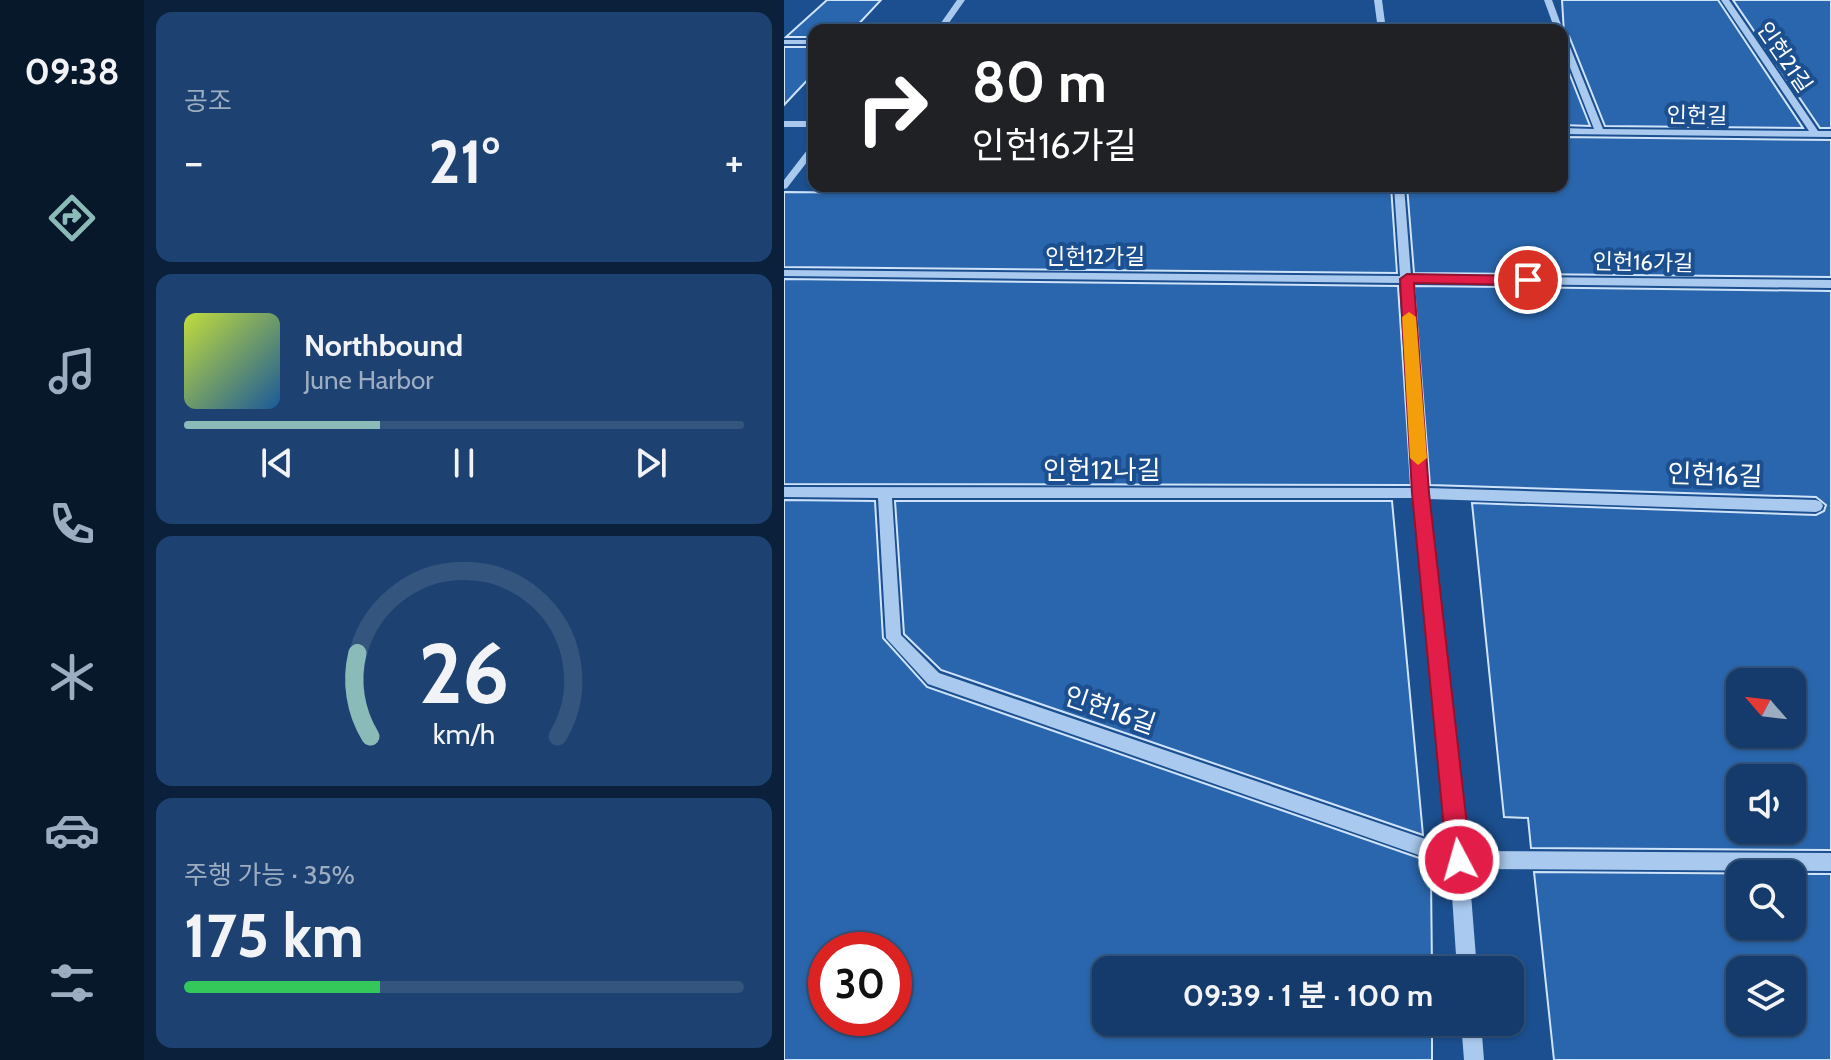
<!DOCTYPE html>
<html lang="ko">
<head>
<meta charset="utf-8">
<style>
  body { margin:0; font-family:Cabin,"Noto Sans KR",sans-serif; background:#1d4271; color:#f1f3f6; height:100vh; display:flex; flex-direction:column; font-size:30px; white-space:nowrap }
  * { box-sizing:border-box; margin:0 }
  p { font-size:26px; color:#9dadc1 }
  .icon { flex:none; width:44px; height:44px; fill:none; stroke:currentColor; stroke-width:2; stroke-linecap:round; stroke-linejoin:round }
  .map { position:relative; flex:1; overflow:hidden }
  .panel { display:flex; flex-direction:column; gap:12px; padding:12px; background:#0b203b; width:640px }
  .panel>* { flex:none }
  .banner { position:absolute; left:24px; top:24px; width:760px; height:168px; border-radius:16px; box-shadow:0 2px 6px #0004,0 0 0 2px #33557e; background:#202124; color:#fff; overflow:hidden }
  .needle { width:52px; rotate:298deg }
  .controls { position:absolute; left:942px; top:668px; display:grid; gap:16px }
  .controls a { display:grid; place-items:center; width:80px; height:80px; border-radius:16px; background:#143b6b; box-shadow:0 2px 6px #0004,0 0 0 2px #33557e; font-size:40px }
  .speed { position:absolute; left:24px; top:932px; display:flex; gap:16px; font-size:40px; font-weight:700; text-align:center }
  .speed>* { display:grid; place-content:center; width:104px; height:104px; border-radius:50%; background:#143b6b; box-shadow:0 2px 6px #0004,0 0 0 2px #33557e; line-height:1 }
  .speed .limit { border:12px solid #d22; background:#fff; color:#111 }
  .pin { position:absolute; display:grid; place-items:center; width:68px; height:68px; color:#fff; margin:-34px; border:4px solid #fff; border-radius:50%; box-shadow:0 2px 8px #0007 }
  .me { position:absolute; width:88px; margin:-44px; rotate:354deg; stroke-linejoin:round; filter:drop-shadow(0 0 6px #0008) }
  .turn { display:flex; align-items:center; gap:28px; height:168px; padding:0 32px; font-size:36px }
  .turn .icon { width:104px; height:104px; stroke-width:2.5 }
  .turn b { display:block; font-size:56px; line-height:68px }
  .big { font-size:60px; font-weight:700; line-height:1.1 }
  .panel .tile { flex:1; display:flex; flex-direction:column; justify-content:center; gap:12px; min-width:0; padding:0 28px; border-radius:16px; background:#1d4271 }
  .panel .dial { align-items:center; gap:0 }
  .dial svg { height:208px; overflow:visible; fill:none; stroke:#33557e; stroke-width:7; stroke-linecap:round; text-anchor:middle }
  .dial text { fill:#f1f3f6; stroke:none }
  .song { display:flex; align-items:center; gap:24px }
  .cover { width:96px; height:96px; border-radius:12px; background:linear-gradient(135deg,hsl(70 70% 55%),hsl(210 70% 35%)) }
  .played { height:8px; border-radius:4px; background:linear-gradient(90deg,#8bbbb9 35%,#33557e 35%) }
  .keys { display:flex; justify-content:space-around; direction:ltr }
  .heat { display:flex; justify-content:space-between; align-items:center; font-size:44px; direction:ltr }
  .charge { height:12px; border-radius:6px; background:linear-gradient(90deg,#34c759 35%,#33557e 0) }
  .trip { position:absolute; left:308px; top:956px; width:432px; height:80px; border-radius:16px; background:#143b6b; box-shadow:0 2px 6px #0004,0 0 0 2px #33557e; font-weight:700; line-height:80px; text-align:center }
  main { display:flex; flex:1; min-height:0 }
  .tabs { display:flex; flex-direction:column; width:144px; justify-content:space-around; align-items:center; background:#08182b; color:#9dadc1 }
  .tabs .icon { width:56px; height:56px }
  .tabs .active { color:#8bbbb9 }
  .tabs b { font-size:36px; color:#f1f3f6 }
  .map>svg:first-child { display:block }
</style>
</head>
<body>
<main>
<nav class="tabs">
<b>09:38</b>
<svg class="icon active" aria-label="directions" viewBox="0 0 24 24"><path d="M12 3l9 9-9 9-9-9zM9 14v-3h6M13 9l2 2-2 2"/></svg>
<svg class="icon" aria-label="music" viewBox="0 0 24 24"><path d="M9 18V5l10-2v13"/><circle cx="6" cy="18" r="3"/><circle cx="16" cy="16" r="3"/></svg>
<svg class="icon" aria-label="phone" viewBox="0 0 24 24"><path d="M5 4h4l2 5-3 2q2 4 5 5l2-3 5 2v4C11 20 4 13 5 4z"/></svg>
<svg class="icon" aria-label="climate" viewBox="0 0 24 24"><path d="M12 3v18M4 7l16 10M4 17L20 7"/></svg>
<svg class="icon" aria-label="car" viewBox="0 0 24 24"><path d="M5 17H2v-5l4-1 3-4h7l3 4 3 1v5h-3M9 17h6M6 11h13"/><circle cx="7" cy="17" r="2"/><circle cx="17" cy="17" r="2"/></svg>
<svg class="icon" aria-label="filters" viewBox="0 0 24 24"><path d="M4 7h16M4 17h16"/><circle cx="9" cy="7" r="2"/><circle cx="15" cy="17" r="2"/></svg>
</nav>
<section class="panel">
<div class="tile"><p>공조</p>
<div class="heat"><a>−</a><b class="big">21°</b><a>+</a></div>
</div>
<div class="tile">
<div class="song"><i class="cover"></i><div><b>Northbound</b><p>June Harbor</p></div></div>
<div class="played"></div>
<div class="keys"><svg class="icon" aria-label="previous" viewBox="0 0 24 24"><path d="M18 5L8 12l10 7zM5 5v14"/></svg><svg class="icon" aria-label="pause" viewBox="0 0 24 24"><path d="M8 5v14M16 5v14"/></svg><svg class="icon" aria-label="next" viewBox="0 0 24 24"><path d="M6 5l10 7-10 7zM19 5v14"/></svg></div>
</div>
<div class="tile dial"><svg viewBox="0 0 100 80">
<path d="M14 69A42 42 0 1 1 86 69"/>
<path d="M14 69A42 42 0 0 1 9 37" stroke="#8bbbb9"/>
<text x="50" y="56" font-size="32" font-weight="700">26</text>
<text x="50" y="72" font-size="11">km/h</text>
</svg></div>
<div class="tile"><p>주행 가능 · 35%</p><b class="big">175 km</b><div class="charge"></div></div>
</section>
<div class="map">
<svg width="1047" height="1060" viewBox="0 0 1047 1060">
  <rect width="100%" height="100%" fill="#1b4f8f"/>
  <g fill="#2a66ad" stroke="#cfe3fa" stroke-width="2" fill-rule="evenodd">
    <polygon points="43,0 97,0 69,30 30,30 30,37 2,37"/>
    <polygon points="778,0 934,0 1019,128 821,126 785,36 780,33"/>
    <polygon points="949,0 1047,0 1047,128 1036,128"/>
    <polygon points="0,47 30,47 30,73 0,105"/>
    <polygon points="778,55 806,126 778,125"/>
    <polygon points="778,137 1047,140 1047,277 630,273 623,186 778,186"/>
    <polygon points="105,186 607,186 613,273 0,267 0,192 96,193"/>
    <polygon points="0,279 614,286 627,485 0,484"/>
    <path d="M 630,286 L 1047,291 L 1047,850 L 747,848 L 744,818 L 720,817 L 688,503 L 1032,515 L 1040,511 L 1042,505 L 1032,497 L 646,485 ZM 956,682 L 1008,682 L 1008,734 L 956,734 ZM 956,778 L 1008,778 L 1008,830 L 956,830 Z"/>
    <path d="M 0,500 L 91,501 L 99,638 L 143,687 L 641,860 L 642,876 L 647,878 L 648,970 L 322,970 L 322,1022 L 648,1022 L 648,1060 L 0,1060 ZM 42,950 L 110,950 L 110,1018 L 42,1018 Z"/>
    <polygon points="111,501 608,501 639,835 157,670 120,634"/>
    <path d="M 750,872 L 1047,874 L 1047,1060 L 770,1060 ZM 956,874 L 1008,874 L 1008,926 L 956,926 ZM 956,970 L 1008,970 L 1008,1022 L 956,1022 Z"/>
  </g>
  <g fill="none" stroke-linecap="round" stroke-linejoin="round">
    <g fill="#a9c9ee" fill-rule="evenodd">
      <polygon points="173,0 181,0 160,30 152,30"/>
      <polygon points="590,0 598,0 602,30 594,30"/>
      <polygon points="760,0 768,0 779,30 778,31 771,30"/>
      <polygon points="937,0 945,0 1034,131 1047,131 1047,137 778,134 778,128 810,129 778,47 778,35 782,37 819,129 1025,131"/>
      <rect x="0" y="40" width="30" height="4"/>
      <rect x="0" y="121" width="30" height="6"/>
      <polygon points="30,144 30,153 3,188 0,189 0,180 27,145"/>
      <path d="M 610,186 L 620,186 L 627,276 L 1047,280 L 1047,288 L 627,283 L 643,488 L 1032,500 L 1037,502 L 1039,506 L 1037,510 L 1032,512 L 644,499 L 683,851 L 1047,853 L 1047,871 L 685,869 L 693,970 L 673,970 L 666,866 L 144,684 L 102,638 L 94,498 L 0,497 L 0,487 L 630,488 L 617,283 L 0,276 L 0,270 L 616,276 ZM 108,498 L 631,498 L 665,847 L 155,673 L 117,635 Z"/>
      <polygon points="677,1022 697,1022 700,1060 680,1060"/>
    </g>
  </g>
  <polygon fill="#e11d48" stroke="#92132f" stroke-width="2" points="623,274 744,276 751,280 744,285 630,283 645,493 687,860 683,868 675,871 666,868 663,860 628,493 616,279"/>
  <polygon fill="#f59e0b" points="625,312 632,317 643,458 634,465 626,458 618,317"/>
  <g text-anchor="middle" stroke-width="8" stroke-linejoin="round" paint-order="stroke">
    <g font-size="22" fill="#fff" stroke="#1b4f8f">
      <text transform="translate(1001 57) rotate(56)" y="8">인헌21길</text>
      <text transform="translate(913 115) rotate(1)" y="8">인헌길</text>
      <text x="311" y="264">인헌12가길</text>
      <text transform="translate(859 262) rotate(1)" y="8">인헌16가길</text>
    </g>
    <g font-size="26" fill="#fff" stroke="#1b4f8f">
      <text x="318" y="479">인헌12나길</text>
      <text transform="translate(931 475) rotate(2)" y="9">인헌16길</text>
      <text transform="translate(326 710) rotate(19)" y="9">인헌16길</text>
    </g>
  </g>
</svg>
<div class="controls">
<a><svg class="needle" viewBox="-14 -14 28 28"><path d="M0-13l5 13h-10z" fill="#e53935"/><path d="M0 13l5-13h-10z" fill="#9dadc1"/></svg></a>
<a><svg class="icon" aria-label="sound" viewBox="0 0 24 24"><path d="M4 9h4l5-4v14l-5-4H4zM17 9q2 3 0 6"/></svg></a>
<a><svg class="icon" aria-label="search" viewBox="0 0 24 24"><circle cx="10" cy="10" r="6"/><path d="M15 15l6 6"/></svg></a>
<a><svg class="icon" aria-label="layers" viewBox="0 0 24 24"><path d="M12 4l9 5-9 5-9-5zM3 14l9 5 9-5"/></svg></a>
</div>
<div class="speed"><div class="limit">30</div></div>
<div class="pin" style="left:744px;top:280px;background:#d93025"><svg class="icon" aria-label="arrive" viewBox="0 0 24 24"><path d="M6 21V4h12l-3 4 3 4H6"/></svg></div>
<svg class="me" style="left:675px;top:860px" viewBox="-20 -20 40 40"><circle r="17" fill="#e11d48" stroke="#fff" stroke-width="3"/><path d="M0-11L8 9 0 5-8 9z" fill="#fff"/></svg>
<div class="trip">09:39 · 1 분 · 100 m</div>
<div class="banner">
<div class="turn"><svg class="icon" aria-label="right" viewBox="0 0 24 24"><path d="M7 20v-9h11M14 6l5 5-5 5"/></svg><div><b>80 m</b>인헌16가길</div></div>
</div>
</div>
</main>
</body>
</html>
